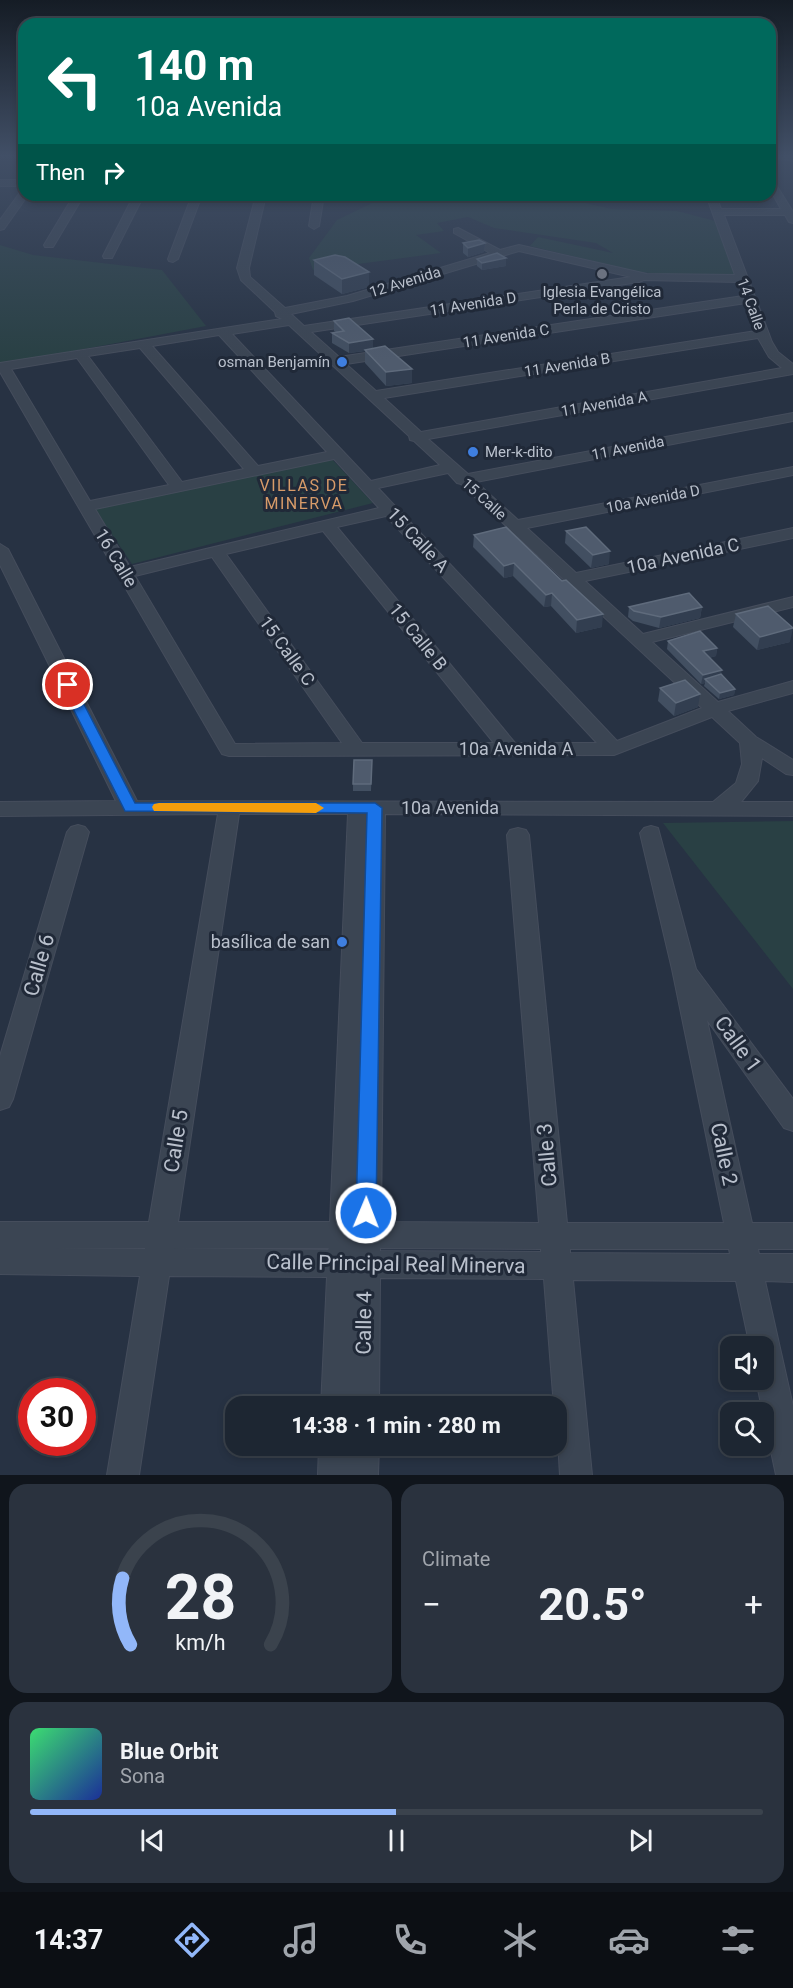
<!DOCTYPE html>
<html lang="en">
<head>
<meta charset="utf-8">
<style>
  body { margin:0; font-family:Roboto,sans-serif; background:#2a323e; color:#f1f3f6; height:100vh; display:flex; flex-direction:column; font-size:22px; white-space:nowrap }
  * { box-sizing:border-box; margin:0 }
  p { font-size:20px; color:#a0a5ac }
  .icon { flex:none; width:33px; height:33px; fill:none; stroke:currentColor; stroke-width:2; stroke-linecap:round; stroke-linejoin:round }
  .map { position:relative; height:1475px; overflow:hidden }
  .details { display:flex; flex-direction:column; gap:9px; padding:9px; background:#10151c; flex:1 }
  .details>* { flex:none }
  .hud { position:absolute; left:18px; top:18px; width:758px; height:183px; border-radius:18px; box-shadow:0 3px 9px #0003,0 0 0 2px #3b434d; background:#00695c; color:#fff; overflow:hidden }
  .fabs { position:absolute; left:720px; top:1336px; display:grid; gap:12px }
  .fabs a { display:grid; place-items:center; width:54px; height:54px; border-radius:12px; background:#1d2632; box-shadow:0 3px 9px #0003,0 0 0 2px #3b434d; font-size:30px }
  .speed { position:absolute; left:18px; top:1378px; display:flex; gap:12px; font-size:30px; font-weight:700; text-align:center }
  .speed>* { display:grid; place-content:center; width:78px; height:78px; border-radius:50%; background:#1d2632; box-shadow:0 3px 9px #0003,0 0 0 2px #3b434d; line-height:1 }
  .speed .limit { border:9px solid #d22; background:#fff; color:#111 }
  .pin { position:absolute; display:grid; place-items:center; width:51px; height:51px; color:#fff; margin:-26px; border:3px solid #fff; border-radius:50%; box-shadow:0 2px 6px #0007 }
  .me { position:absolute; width:66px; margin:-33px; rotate:1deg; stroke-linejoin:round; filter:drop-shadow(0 0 4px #0008) }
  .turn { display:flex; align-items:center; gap:21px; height:126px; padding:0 18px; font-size:27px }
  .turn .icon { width:78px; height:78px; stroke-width:2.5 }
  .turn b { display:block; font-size:42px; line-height:51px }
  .then { display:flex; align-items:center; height:57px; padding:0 18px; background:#0003; gap:12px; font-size:22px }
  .big { font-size:45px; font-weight:700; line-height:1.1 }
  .details .widget { flex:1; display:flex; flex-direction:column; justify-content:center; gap:9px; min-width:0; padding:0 21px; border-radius:18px; background:#2a323e }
  .details .dial { align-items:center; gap:0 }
  .dial svg { height:156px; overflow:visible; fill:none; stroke:#3b434d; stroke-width:7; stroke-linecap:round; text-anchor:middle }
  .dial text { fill:#f1f3f6; stroke:none }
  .song { display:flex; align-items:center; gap:18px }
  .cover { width:72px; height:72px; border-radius:9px; background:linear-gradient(135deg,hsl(140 70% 55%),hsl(230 70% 35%)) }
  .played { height:6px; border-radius:3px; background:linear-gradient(90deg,#92b7f9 50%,#3b434d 50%) }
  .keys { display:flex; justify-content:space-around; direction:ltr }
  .heat { display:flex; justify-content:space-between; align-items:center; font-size:33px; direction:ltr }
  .details .tiles { flex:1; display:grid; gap:9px; grid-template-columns:1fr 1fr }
  .widget:last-child { grid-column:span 2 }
  .trip { position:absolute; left:225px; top:1396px; width:342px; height:60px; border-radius:18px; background:#1d2632; box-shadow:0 3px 9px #0003,0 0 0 2px #3b434d; font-weight:700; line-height:60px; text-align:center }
  .menu { display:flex; height:96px; justify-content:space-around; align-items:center; background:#0c0f14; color:#a0a5ac }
  .menu .icon { width:42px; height:42px }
  .menu .on { color:#92b7f9 }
  .menu b { font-size:27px; color:#f1f3f6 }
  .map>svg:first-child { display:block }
</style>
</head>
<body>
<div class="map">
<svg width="793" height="1475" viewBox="0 0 793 1475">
  <rect width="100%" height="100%" fill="#273243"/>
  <g fill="#294044">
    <polygon points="389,195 562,195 585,203 612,209 677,211 719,222 737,276 722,279 638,272 530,246 538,237 613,253 596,243 494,228 468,217 437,223 444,231 416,235 441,253 313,270 309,258 337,220"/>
    <polygon points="0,245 33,255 162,270 206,326 0,365"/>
    <polygon points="329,456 373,503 132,564 94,508"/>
    <polygon points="793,821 793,989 663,823"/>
  </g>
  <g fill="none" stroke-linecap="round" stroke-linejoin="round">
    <defs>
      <g id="minor">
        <polygon points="773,155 793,155 793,161 775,157"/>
        <path d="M 770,179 L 773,180 L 793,212 L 793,223 L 789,222 L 785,215 L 724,215 L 772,342 L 778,352 L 793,364 L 793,374 L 428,439 L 468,474 L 793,413 L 793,421 L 476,482 L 518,520 L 793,467 L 793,475 L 527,528 L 576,573 L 793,528 L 793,538 L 585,581 L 643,634 L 793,597 L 793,607 L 652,642 L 718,702 L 793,681 L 793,693 L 728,711 L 756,737 L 793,760 L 793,775 L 786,774 L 762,758 L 758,781 L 741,802 L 793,802 L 793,816 L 385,814 L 381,1222 L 539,1223 L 507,835 L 510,830 L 518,828 L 526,830 L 529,835 L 567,1223 L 724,1223 L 672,969 L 640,833 L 644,828 L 651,826 L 658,828 L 696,969 L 793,1099 L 793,1131 L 784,1128 L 707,1020 L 752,1223 L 793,1223 L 793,1249 L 758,1249 L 759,1254 L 793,1254 L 793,1282 L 765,1281 L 793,1406 L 793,1475 L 776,1475 L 756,1380 L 764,1380 L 764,1347 L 750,1347 L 736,1281 L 573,1280 L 592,1475 L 560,1475 L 556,1407 L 554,1407 L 544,1279 L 380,1278 L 379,1407 L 321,1407 L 327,1277 L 169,1276 L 139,1475 L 107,1475 L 140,1276 L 0,1274 L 0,1222 L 149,1222 L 218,814 L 0,816 L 0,802 L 116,801 L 0,565 L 0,544 L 8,549 L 137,801 L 713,802 L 736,783 L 742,764 L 740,743 L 712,717 L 614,755 L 229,756 L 222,754 L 0,372 L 0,363 L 282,319 L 276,316 L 275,312 L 241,280 L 237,268 L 256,195 L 266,195 L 249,268 L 250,277 L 285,308 L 347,296 L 490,253 L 454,233 L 454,229 L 458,228 L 500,250 L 519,245 L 647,274 L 735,275 L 706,195 L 716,195 L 721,209 L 781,209 L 770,189 ZM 519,251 L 631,277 L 304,326 L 291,314 L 353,301 ZM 644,280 L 738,282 L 743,296 L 339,357 L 311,332 L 639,282 ZM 746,303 L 756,331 L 376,391 L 346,364 ZM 289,325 L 409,436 L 410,440 L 414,441 L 440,465 L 371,481 L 232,334 ZM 219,335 L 327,452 L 258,466 L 152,346 ZM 758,338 L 769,357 L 782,368 L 421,432 L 384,398 ZM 140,348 L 244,469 L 182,482 L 88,356 ZM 77,358 L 169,485 L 90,501 L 11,369 ZM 334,459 L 379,508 L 130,567 L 95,509 ZM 448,473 L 457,483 L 461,484 L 702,708 L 617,741 L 378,488 ZM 386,516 L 597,743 L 515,743 L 337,527 ZM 323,531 L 494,743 L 362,743 L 226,554 ZM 212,557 L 342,743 L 235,744 L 135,576 ZM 239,814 L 348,814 L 330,1222 L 178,1222 ZM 53,1248 L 145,1248 L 145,1249 ZM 174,1248 L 329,1248 L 328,1250 ZM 380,1248 L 541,1249 L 541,1252 L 380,1251 ZM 570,1249 L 729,1249 L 730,1254 L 570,1253 Z"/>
        <rect x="0" y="180" width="24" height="6"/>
        <polygon points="24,190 24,195 28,195 4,229 0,230 0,220 21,191"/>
        <polygon points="74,195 84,195 53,247 45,247 44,245"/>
        <polygon points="134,195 144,195 113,256 112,258 104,258 103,256"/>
        <polygon points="192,195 202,195 178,259 173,262 169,261 168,259"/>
        <polygon points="314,195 324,195 319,226 314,229 309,226"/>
        <polygon points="370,195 380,195 378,201 374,202 369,199"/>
        <polygon points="78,825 85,827 89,832 13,1099 9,1107 0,1110 0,1056 67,832 71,827"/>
        <polygon points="319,1446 379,1446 378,1475 318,1475"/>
      </g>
    </defs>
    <use href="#minor" stroke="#454d5c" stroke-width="2"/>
    <use href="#minor" fill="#3b4553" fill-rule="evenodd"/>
  </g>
  <g fill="#424f61">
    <polygon points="463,243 485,243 484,252 468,257 463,253"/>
    <polygon points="506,258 506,266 482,270 477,266 477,259"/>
    <polygon points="314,260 369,272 369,287 342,294 314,275"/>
    <polygon points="334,321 373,339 373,348 412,383 386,386 365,363 365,351 349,353 332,343 332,333 336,332 334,331"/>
    <polygon points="506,527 602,627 576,633 551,606 544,607 513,576 504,578 473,547 474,535"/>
    <polygon points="566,531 609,564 591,568 565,543"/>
    <polygon points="629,607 702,607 700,618 659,628 633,621 628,617"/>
    <polygon points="736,614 790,642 757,650 733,627"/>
    <polygon points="668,641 717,648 716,656 709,658 721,675 735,689 734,695 719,699 704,686 705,683 701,684 667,649"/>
    <polygon points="660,688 698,707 674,716 658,701"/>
    <polygon points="372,760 371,791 353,791 353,784"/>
  </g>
  <g fill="#323e50">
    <polygon points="485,243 484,252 468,257 468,248"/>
    <polygon points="506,258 506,266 482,270 482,263"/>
    <polygon points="369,272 369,287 342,294 342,279"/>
    <polygon points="373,339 373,350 365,350 365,351 349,353 349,343"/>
    <polygon points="412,369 412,383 386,386 386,372"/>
    <polygon points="610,551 609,564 591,568 593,555"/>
    <polygon points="514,563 513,576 504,578 504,566"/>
    <polygon points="552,593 551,606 544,607 546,595"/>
    <polygon points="702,607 700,618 659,628 661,617"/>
    <polygon points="603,614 602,627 576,633 577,620"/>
    <polygon points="793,628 790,642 757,650 760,637"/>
    <polygon points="717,648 716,656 702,660 703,651"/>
    <polygon points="722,670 720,679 705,679 705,683 701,684 703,675"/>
    <polygon points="735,689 734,695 719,699 720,693"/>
    <polygon points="700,694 698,707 674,716 676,703"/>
  </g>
  <g fill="#4f5b6d" stroke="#5f6b7c" stroke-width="1.5">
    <polygon points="479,240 485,243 468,248 463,243"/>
    <polygon points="497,253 506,258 482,263 477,259"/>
    <polygon points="335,255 345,257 369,272 342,279 314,260"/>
    <polygon points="349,318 373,339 349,343 332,333 344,331 334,321"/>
    <polygon points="385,346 412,369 386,372 365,350"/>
    <polygon points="506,527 562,581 566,580 603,614 577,620 552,593 546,595 514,563 504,566 474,535"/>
    <polygon points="586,527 610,551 593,555 566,531"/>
    <polygon points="689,593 702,607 661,617 634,611 629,607"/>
    <polygon points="768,606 793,628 760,637 736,614"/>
    <polygon points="700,631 717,648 703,651 722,670 703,675 668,641"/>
    <polygon points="721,674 735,689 720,693 705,679"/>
    <polygon points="685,680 700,694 676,703 660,688"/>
    <polygon points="354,760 372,760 371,784 353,784"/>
  </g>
  <linearGradient id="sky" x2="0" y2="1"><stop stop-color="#151c25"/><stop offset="0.43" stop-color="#414f66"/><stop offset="1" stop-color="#414f66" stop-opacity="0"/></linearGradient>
  <rect width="793" height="361" fill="url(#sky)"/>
  <polygon fill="#1a73e8" stroke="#114b97" stroke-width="1.5" points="68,681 74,685 135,803 375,803 382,808 376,1213 373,1219 366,1221 359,1219 356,1213 367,813 125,811 61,685"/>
  <polygon fill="#f59e0b" points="159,803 316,803 324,808 316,813 154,811 152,807 154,804"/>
  <circle fill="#6b7280" stroke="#202938" stroke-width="2" cx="602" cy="274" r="6"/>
  <g fill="#3f7fe0" stroke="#202938" stroke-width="2">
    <circle cx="342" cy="362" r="6"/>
    <circle cx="473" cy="452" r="6"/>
    <circle cx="342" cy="942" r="6"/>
  </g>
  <g text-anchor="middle" stroke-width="6" stroke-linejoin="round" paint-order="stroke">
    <g font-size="15" fill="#b9c0cc" stroke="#202938">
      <text transform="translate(405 282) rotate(-17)" y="5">12 Avenida</text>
      <text transform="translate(473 304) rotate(-9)" y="5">11 Avenida D</text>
      <text transform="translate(751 304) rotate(70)" y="5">14 Calle</text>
      <text transform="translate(506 336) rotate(-9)" y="5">11 Avenida C</text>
      <text transform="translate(567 365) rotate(-9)" y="5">11 Avenida B</text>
      <text transform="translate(604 404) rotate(-10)" y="5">11 Avenida A</text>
      <text transform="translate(628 448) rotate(-11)" y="5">11 Avenida</text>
      <text transform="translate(484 499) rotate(42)" y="5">15 Calle</text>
      <text transform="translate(653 499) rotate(-11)" y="5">10a Avenida D</text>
    </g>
    <g font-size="15" fill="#b9c0cc" stroke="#202938">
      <text x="602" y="297">Iglesia Evangélica<tspan x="602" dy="17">Perla de Cristo</tspan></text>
      <text x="330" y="367" text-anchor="end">osman Benjamín</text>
      <text x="485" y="457" text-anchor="start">Mer-k-dito</text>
    </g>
    <g font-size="16" letter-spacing="1.5" fill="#d79b69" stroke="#202938">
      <text x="304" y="491">VILLAS DE<tspan x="304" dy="18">MINERVA</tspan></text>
    </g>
    <g font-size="18" fill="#b9c0cc" stroke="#202938">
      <text transform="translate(418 540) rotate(47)" y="6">15 Calle A</text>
      <text transform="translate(683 556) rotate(-12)" y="6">10a Avenida C</text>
      <text transform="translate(116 558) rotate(59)" y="6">16 Calle</text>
      <text transform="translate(418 637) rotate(51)" y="6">15 Calle B</text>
      <text transform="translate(287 651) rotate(54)" y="6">15 Calle C</text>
      <text x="516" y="755">10a Avenida A</text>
      <text x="450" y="814">10a Avenida</text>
    </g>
    <g font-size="18" fill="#b9c0cc" stroke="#202938" text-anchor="end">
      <text x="330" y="948">basílica de san</text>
    </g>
    <g font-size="21" fill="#b9c0cc" stroke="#202938">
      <text transform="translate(39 965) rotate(-74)" y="7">Calle 6</text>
      <text transform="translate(738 1044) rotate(54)" y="7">Calle 1</text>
      <text transform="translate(176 1141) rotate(-81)" y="7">Calle 5</text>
      <text transform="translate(724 1154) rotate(78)" y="7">Calle 2</text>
      <text transform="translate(547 1155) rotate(-95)" y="7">Calle 3</text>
      <text transform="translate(396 1264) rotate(1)" y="7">Calle Principal Real Minerva</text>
      <text transform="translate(364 1323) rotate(-89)" y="7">Calle 4</text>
    </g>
  </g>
</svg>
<div class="fabs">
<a><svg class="icon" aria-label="sound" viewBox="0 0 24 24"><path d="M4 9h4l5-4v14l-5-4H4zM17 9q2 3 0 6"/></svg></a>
<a><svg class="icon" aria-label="search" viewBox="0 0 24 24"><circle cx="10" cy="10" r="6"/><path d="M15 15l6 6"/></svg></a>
</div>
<div class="speed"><div class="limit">30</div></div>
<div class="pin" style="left:68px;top:685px;background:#d93025"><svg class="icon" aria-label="arrive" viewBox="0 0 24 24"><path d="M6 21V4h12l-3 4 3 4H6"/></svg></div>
<svg class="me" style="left:366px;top:1213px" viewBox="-20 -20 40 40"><circle r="17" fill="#1a73e8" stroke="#fff" stroke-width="3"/><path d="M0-11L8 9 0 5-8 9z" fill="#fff"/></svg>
<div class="trip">14:38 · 1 min · 280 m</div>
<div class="hud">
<div class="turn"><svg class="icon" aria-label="left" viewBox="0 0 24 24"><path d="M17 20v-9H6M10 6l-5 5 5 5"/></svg><div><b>140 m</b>10a Avenida</div></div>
<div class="then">Then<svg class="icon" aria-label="right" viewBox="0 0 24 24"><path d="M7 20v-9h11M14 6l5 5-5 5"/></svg></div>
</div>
</div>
<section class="details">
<div class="tiles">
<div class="widget dial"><svg viewBox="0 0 100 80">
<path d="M14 69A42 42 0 1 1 86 69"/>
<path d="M14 69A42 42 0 0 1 10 35" stroke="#92b7f9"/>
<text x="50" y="56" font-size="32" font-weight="700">28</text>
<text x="50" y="72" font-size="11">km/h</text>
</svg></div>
<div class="widget"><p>Climate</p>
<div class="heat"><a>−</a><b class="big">20.5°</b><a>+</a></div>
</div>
<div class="widget">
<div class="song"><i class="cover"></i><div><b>Blue Orbit</b><p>Sona</p></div></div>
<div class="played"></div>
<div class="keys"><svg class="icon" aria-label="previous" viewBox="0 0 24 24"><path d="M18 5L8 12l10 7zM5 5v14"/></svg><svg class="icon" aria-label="pause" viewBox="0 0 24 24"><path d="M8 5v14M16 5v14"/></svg><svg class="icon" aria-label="next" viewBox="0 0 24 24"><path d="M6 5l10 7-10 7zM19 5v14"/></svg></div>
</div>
</div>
</section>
<nav class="menu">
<b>14:37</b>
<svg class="icon on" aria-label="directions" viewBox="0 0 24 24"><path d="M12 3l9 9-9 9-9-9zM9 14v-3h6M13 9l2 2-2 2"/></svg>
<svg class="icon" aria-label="music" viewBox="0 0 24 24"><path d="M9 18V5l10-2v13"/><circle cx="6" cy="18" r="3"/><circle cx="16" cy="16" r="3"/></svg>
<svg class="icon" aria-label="phone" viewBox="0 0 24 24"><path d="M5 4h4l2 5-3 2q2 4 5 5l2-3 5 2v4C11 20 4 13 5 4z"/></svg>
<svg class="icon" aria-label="climate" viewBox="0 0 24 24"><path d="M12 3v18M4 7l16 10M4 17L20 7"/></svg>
<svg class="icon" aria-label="car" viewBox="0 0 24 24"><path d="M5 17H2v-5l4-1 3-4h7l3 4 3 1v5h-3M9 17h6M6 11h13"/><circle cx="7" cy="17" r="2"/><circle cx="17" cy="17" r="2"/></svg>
<svg class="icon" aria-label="filters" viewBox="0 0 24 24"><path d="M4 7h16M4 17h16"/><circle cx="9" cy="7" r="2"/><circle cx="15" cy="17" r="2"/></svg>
</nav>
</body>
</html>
